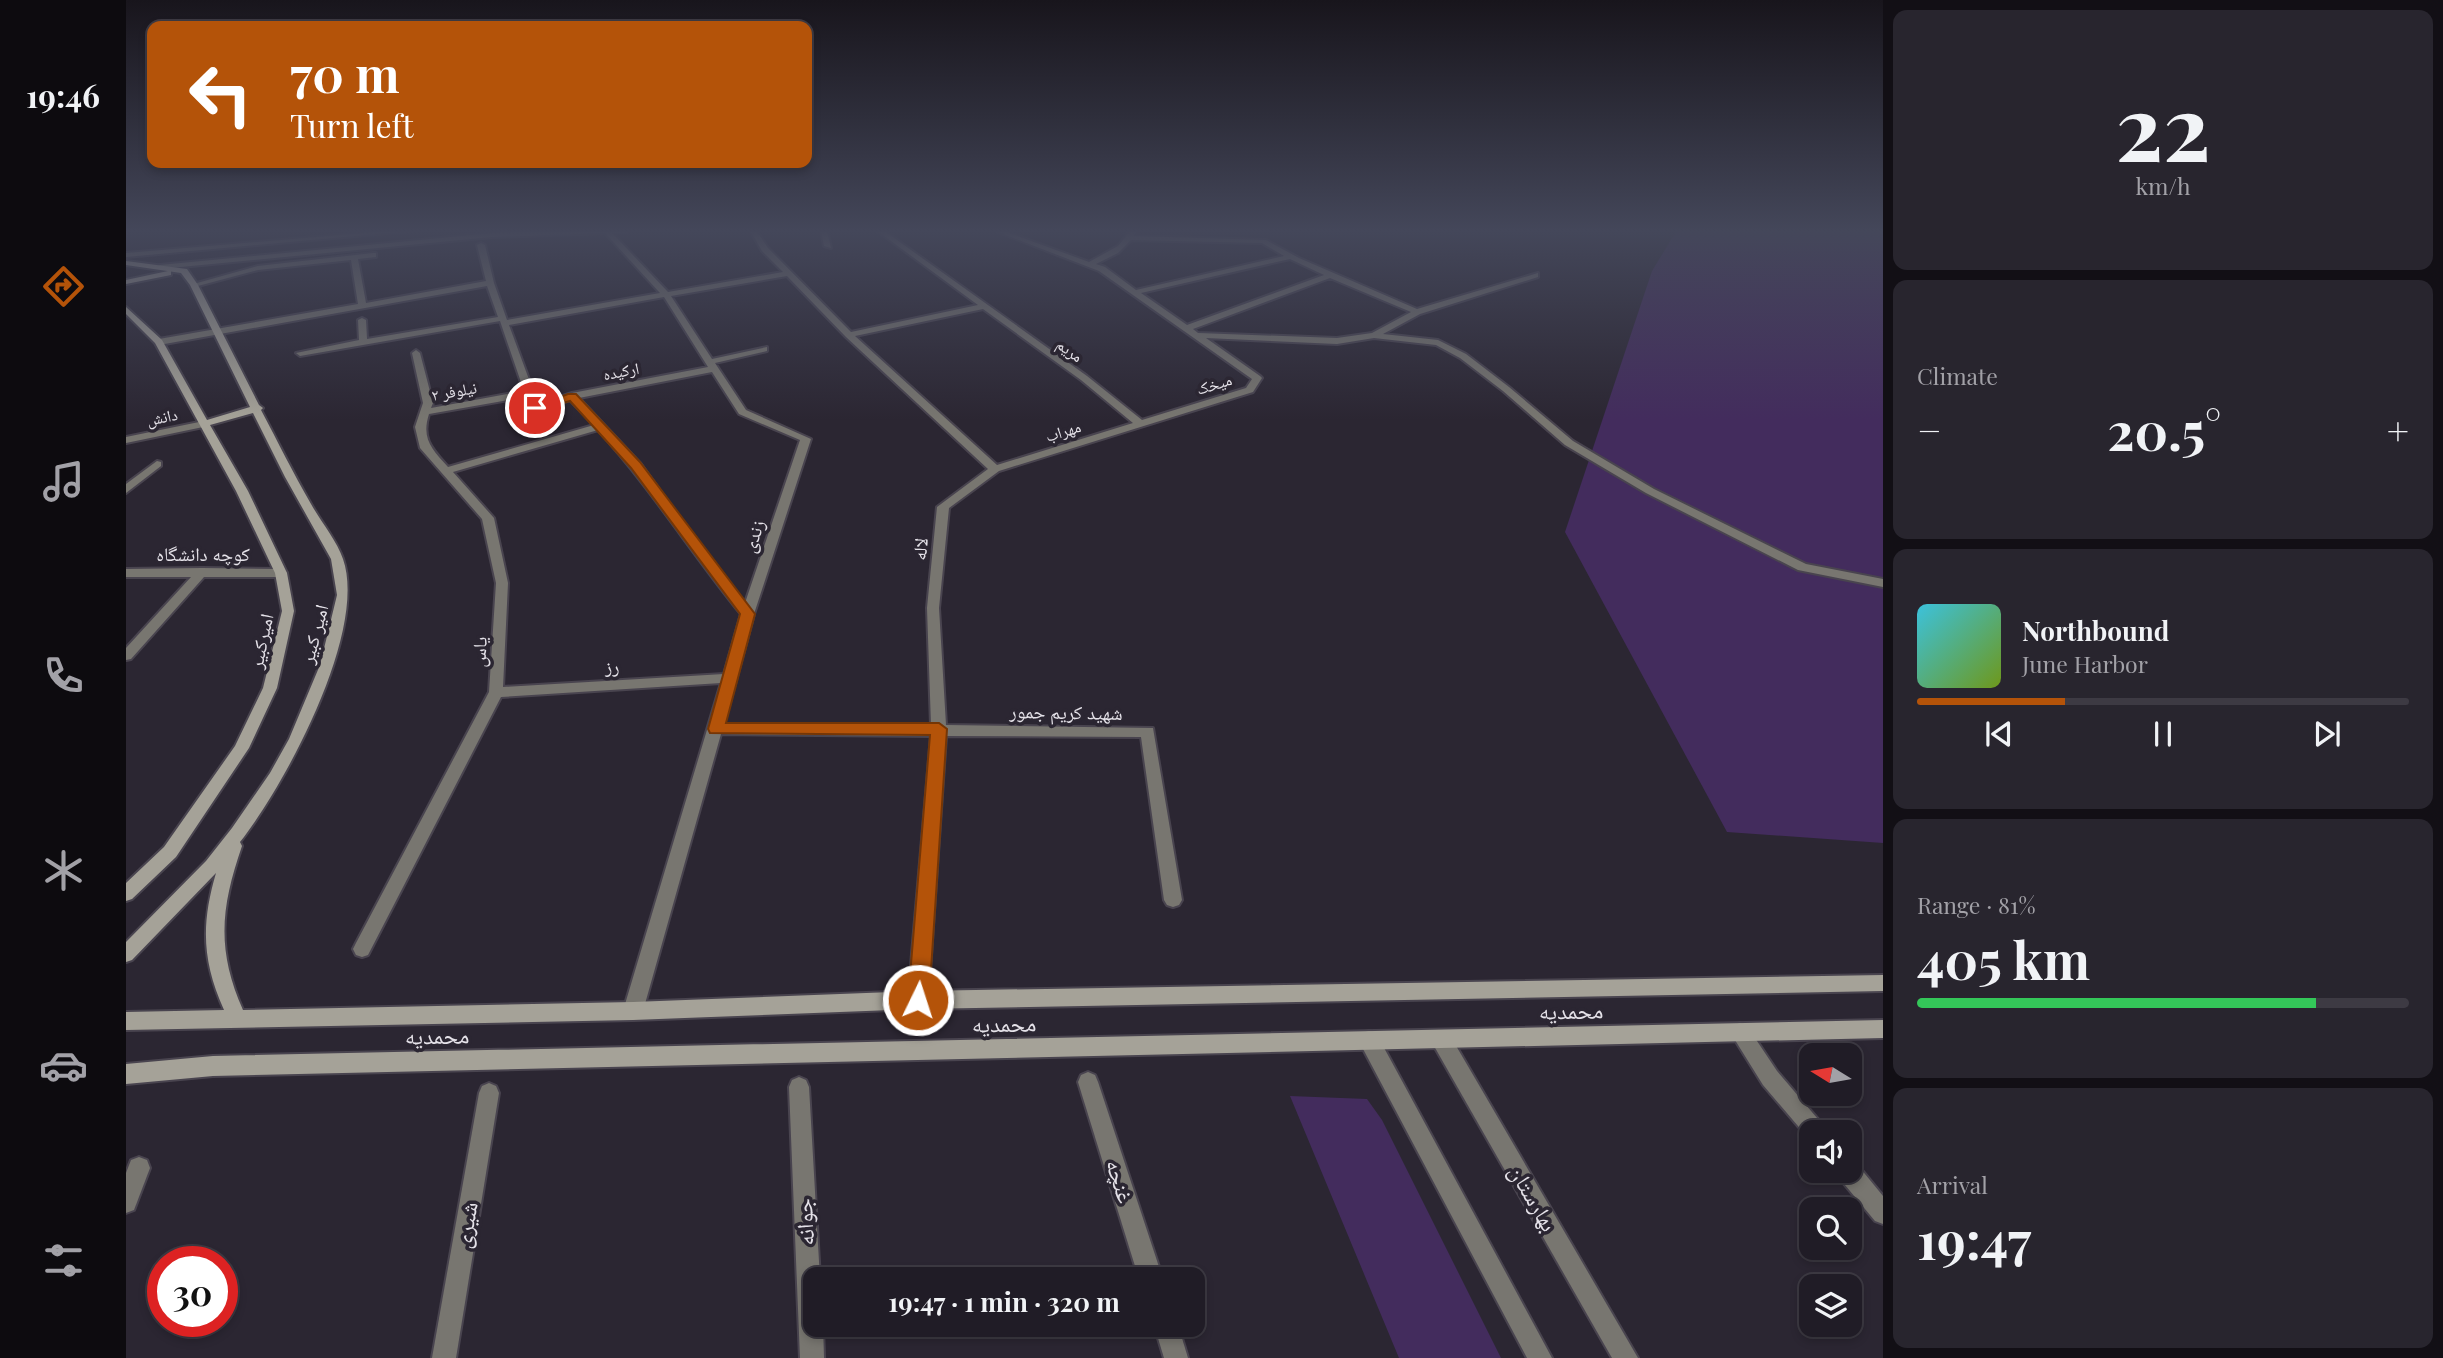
<!DOCTYPE html>
<html lang="en">
<head>
<meta charset="utf-8">
<style>
  body { margin:0; font-family:"Playfair Display","Noto Naskh Arabic",serif; background:#28252e; color:#f1f3f6; height:100vh; display:flex; flex-direction:column; font-size:26px; white-space:nowrap }
  * { box-sizing:border-box; margin:0 }
  p { font-size:23px; color:#a2a1a7 }
  .icon { flex:none; width:38px; height:38px; fill:none; stroke:currentColor; stroke-width:2; stroke-linecap:round; stroke-linejoin:round }
  .map { position:relative; flex:1; overflow:hidden }
  .panel { display:flex; flex-direction:column; gap:10px; padding:10px; background:#120f15; width:560px }
  .panel>* { flex:none }
  .top-card { position:absolute; left:21px; top:21px; width:665px; height:147px; border-radius:14px; box-shadow:0 4px 10px #0003,0 0 0 2px #3d3a43; background:#b45309; color:#fff; overflow:hidden }
  .needle { width:46px; rotate:281deg }
  .buttons { position:absolute; left:1673px; top:1043px; display:grid; gap:14px }
  .buttons a { display:grid; place-items:center; width:63px; height:63px; border-radius:14px; background:#201c26; box-shadow:0 4px 10px #0003,0 0 0 2px #3d3a43; font-size:35px }
  .speed { position:absolute; left:21px; top:1246px; display:flex; gap:14px; font-size:35px; font-weight:700; text-align:center }
  .speed>* { display:grid; place-content:center; width:91px; height:91px; border-radius:50%; background:#201c26; box-shadow:0 4px 10px #0003,0 0 0 2px #3d3a43; line-height:1 }
  .speed .limit { border:10px solid #d22; background:#fff; color:#111 }
  .pin { position:absolute; display:grid; place-items:center; width:60px; height:60px; color:#fff; margin:-30px; border:4px solid #fff; border-radius:50%; box-shadow:0 2px 7px #0007 }
  .me { position:absolute; width:77px; margin:-38px; rotate:4deg; stroke-linejoin:round; filter:drop-shadow(0 0 5px #0008) }
  .turn { display:flex; align-items:center; gap:24px; height:147px; padding:0 28px; font-size:32px }
  .turn .icon { width:91px; height:91px; stroke-width:2.5 }
  .turn b { display:block; font-size:49px; line-height:60px }
  .big { font-size:52px; font-weight:700; line-height:1.1 }
  .panel .tile { flex:1; display:flex; flex-direction:column; justify-content:center; gap:10px; min-width:0; padding:0 24px; border-radius:14px; background:#28252e }
  .panel .dial { align-items:center; gap:0 }
  .dial b { font-size:91px; line-height:1 }
  .song { display:flex; align-items:center; gap:21px }
  .cover { width:84px; height:84px; border-radius:10px; background:linear-gradient(135deg,hsl(190 70% 55%),hsl(80 70% 35%)) }
  .played { height:7px; border-radius:4px; background:linear-gradient(90deg,#b45309 30%,#3d3a43 30%) }
  .keys { display:flex; justify-content:space-around; direction:ltr }
  .heat { display:flex; justify-content:space-between; align-items:center; font-size:38px; direction:ltr }
  .charge { height:10px; border-radius:5px; background:linear-gradient(90deg,#34c759 81%,#3d3a43 0) }
  .trip { position:absolute; left:677px; top:1267px; width:402px; height:70px; border-radius:14px; background:#201c26; box-shadow:0 4px 10px #0003,0 0 0 2px #3d3a43; font-weight:700; line-height:70px; text-align:center }
  main { display:flex; flex:1; min-height:0 }
  .tab-bar { display:flex; flex-direction:column; width:126px; justify-content:space-around; align-items:center; background:#0d0b0f; color:#a2a1a7 }
  .tab-bar .icon { width:49px; height:49px }
  .tab-bar .active { color:#b45309 }
  .tab-bar b { font-size:32px; color:#f1f3f6 }
  .map>svg:first-child { display:block }
</style>
</head>
<body>
<main>
<nav class="tab-bar">
<b>19:46</b>
<svg class="icon active" aria-label="directions" viewBox="0 0 24 24"><path d="M12 3l9 9-9 9-9-9zM9 14v-3h6M13 9l2 2-2 2"/></svg>
<svg class="icon" aria-label="music" viewBox="0 0 24 24"><path d="M9 18V5l10-2v13"/><circle cx="6" cy="18" r="3"/><circle cx="16" cy="16" r="3"/></svg>
<svg class="icon" aria-label="phone" viewBox="0 0 24 24"><path d="M5 4h4l2 5-3 2q2 4 5 5l2-3 5 2v4C11 20 4 13 5 4z"/></svg>
<svg class="icon" aria-label="climate" viewBox="0 0 24 24"><path d="M12 3v18M4 7l16 10M4 17L20 7"/></svg>
<svg class="icon" aria-label="car" viewBox="0 0 24 24"><path d="M5 17H2v-5l4-1 3-4h7l3 4 3 1v5h-3M9 17h6M6 11h13"/><circle cx="7" cy="17" r="2"/><circle cx="17" cy="17" r="2"/></svg>
<svg class="icon" aria-label="filters" viewBox="0 0 24 24"><path d="M4 7h16M4 17h16"/><circle cx="9" cy="7" r="2"/><circle cx="15" cy="17" r="2"/></svg>
</nav>
<div class="map">
<svg width="1757" height="1358" viewBox="0 0 1757 1358">
  <rect width="100%" height="100%" fill="#2b2632"/>
  <g fill="#432c5d">
    <polygon points="1551,230 1757,230 1757,843 1601,832 1439,532 1526,271"/>
    <polygon points="1164,1096 1241,1099 1256,1120 1375,1358 1273,1358"/>
  </g>
  <g fill="none" stroke-linecap="round" stroke-linejoin="round">
    <defs>
      <g id="street">
        <polygon points="273,230 294,230 0,257 0,253"/>
        <path d="M 458,230 L 504,230 L 501,232 L 486,233 L 542,292 L 657,272 L 636,251 L 624,230 L 630,230 L 642,248 L 725,332 L 852,305 L 750,230 L 757,230 L 961,376 L 1016,420 L 1120,388 L 1126,379 L 973,271 L 867,230 L 875,230 L 963,262 L 992,246 L 1005,230 L 1011,230 L 1008,236 L 1140,240 L 1173,258 L 1291,309 L 1412,273 L 1412,277 L 1294,314 L 1257,334 L 1312,340 L 1340,354 L 1383,387 L 1447,441 L 1528,489 L 1680,564 L 1757,579 L 1757,587 L 1672,570 L 1520,493 L 1439,445 L 1377,391 L 1334,358 L 1310,345 L 1248,338 L 1211,344 L 1080,338 L 1134,376 L 1136,378 L 1127,392 L 873,471 L 823,508 L 813,608 L 820,725 L 1027,728 L 1056,900 L 1053,905 L 1047,907 L 1041,905 L 1038,900 L 1015,737 L 820,736 L 802,1000 L 799,1006 L 792,1009 L 785,1006 L 782,1000 L 805,736 L 595,734 L 517,1011 L 514,1017 L 507,1020 L 500,1017 L 497,1011 L 595,683 L 375,697 L 242,955 L 236,957 L 230,955 L 227,949 L 230,943 L 363,692 L 370,583 L 356,519 L 294,448 L 289,427 L 297,403 L 286,353 L 290,350 L 294,353 L 307,403 L 305,408 L 398,391 L 374,321 L 174,356 L 170,353 L 233,340 L 232,320 L 236,318 L 240,320 L 241,339 L 372,317 L 361,286 L 33,345 L 29,342 L 33,339 L 232,304 L 225,260 L 132,270 L 68,287 L 64,285 L 132,266 L 247,253 L 250,253 L 250,257 L 232,259 L 240,303 L 360,281 L 351,245 L 355,243 L 359,245 L 368,283 L 381,320 L 534,293 L 479,233 L 366,237 L 34,269 L 30,267 L 34,265 L 366,233 ZM 1005,240 L 1136,243 L 1158,256 L 1010,290 L 979,267 L 970,264 L 992,253 ZM 1164,259 L 1198,275 L 1061,325 L 1015,293 ZM 661,276 L 720,337 L 862,469 L 811,507 L 801,608 L 805,725 L 598,724 L 628,614 L 685,439 L 620,410 L 589,363 L 641,351 L 641,347 L 586,359 L 545,296 ZM 1204,278 L 1285,312 L 1246,333 L 1211,338 L 1072,333 L 1067,329 ZM 538,297 L 582,367 L 446,393 L 412,404 L 383,325 ZM 857,309 L 955,380 L 1007,423 L 871,465 L 729,336 ZM 586,372 L 613,414 L 674,440 L 619,603 L 584,560 L 514,463 L 453,398 ZM 400,397 L 404,408 L 409,411 L 444,400 L 468,425 L 322,467 C 306,449 295,439 303,414 ZM 472,430 C 525,488 566,554 615,614 L 598,674 L 377,687 L 382,583 L 368,518 L 327,472 Z"/>
        <polygon points="695,230 701,230 705,248 698,246"/>
        <polygon points="78,421 83,424 82,426 0,443 0,437"/>
        <polygon points="31,461 35,462 35,466 0,493 0,484"/>
        <polygon points="76,568 155,569 161,573 155,577 78,577 5,659 0,660 0,648 65,577 0,577 0,569"/>
        <polygon points="1614,1023 1621,1026 1651,1071 1697,1125 1700,1132 1685,1132 1685,1141 1683,1139 1637,1085 1604,1032 1607,1026"/>
        <polygon points="1315,1030 1322,1032 1512,1358 1486,1358 1308,1046 1305,1039 1308,1032"/>
        <polygon points="1243,1031 1250,1033 1426,1358 1401,1358 1236,1047 1233,1040 1236,1033"/>
        <polygon points="962,1072 969,1075 972,1082 1037,1279 1013,1279 952,1082 955,1075"/>
        <polygon points="673,1077 680,1080 683,1087 694,1279 690,1279 690,1325 697,1325 698,1358 674,1358 663,1087 666,1080"/>
        <polygon points="363,1083 370,1086 373,1093 330,1358 306,1358 353,1093 356,1086"/>
        <polygon points="13,1157 21,1160 24,1168 8,1210 0,1213 0,1173 5,1160"/>
        <polygon points="1724,1161 1730,1163 1757,1196 1757,1224 1749,1221 1714,1179 1711,1171 1724,1171"/>
        <polygon points="1028,1325 1052,1325 1062,1358 1038,1358"/>
      </g>
      <g id="secondary">
        <path d="M 0,261 L 61,269 L 72,285 L 133,405 L 137,408 L 135,410 C 152,442 167,473 185,504 C 195,522 211,541 217,559 C 242,631 159,785 114,842 L 116,846 C 95,907 90,949 117,1010 L 507,1002 L 792,991 L 1757,975 L 1757,991 L 792,1009 L 507,1020 L 0,1030 L 0,1012 L 98,1010 C 76,961 75,924 90,873 L 6,960 L 0,962 L 0,942 L 80,861 L 106,828 L 144,773 L 163,739 L 194,665 L 211,595 L 205,559 L 159,477 L 127,413 L 84,425 L 122,491 L 161,573 L 168,611 L 151,688 L 123,748 L 50,857 L 6,899 L 0,901 L 0,883 L 38,847 L 109,746 L 137,688 L 156,611 L 149,573 L 110,491 L 29,343 L 0,314 L 0,307 L 36,340 L 81,420 L 124,407 L 64,285 L 55,273 L 0,265 Z"/>
        <polygon points="42,271 45,271 45,275 0,284 0,280"/>
        <polygon points="1757,1020 1757,1038 87,1076 0,1084 0,1064 87,1056"/>
      </g>
    </defs>
    <use href="#street" stroke="#49444f" stroke-width="4"/>
    <use href="#secondary" stroke="#49444f" stroke-width="4"/>
    <use href="#street" fill="#787670" fill-rule="evenodd"/>
    <use href="#secondary" fill="#a5a298" fill-rule="evenodd"/>
  </g>
  <linearGradient id="sky" x2="0" y2="1"><stop stop-color="#18151c"/><stop offset="0.55" stop-color="#44475a"/><stop offset="1" stop-color="#44475a" stop-opacity="0"/></linearGradient>
  <rect width="1757" height="420" fill="url(#sky)"/>
  <polygon fill="#b45309" stroke="#753606" stroke-width="2" points="442,394 450,394 514,462 629,614 600,723 813,723 821,729 803,1000 800,1007 792,1010 785,1007 782,1000 804,735 584,733 582,729 614,614 505,468 444,401 409,411 404,408"/>
  <g text-anchor="middle" stroke-width="7" stroke-linejoin="round" paint-order="stroke">
    <g font-size="16" fill="#e5e2e9" stroke="#2b2632">
      <text transform="translate(944 350) rotate(36)" y="6">مریم</text>
      <text transform="translate(495 371) rotate(-11)" y="6">ارکیده</text>
      <text transform="translate(1088 384) rotate(-17)" y="6">میخک</text>
      <text transform="translate(328 391) rotate(-10)" y="6">نیلوفر ۲</text>
      <text transform="translate(36 417) rotate(-12)" y="6">دانش</text>
      <text transform="translate(937 431) rotate(-17)" y="6">مهراب</text>
    </g>
    <g font-size="19" fill="#e5e2e9" stroke="#2b2632">
      <text transform="translate(627 536) rotate(-71)" y="7">زندی</text>
      <text transform="translate(794 549) rotate(-84)" y="7">لاله</text>
      <text x="77" y="561">کوچه دانشگاه</text>
      <text transform="translate(188 634) rotate(-75)" y="7">امیر کبیر</text>
      <text transform="translate(135 641) rotate(-78)" y="7">امیرکبیر</text>
      <text transform="translate(353 652) rotate(-87)" y="7">یاس</text>
      <text transform="translate(486 666) rotate(-3)" y="7">رز</text>
      <text transform="translate(940 712) rotate(1)" y="7">شهید کریم جمور</text>
    </g>
    <g font-size="23" fill="#e5e2e9" stroke="#2b2632">
      <text transform="translate(1445 1011) rotate(-1)" y="8">محمدیه</text>
      <text transform="translate(878 1024) rotate(-1)" y="8">محمدیه</text>
      <text transform="translate(311 1036) rotate(-1)" y="8">محمدیه</text>
      <text transform="translate(994 1181) rotate(72)" y="8">غنچه</text>
      <text transform="translate(1407 1198) rotate(60)" y="8">بهارستان</text>
      <text transform="translate(679 1222) rotate(-93)" y="8">جوانه</text>
      <text transform="translate(340 1225) rotate(-80)" y="8">شیری</text>
    </g>
  </g>
</svg>
<div class="buttons">
<a><svg class="needle" viewBox="-14 -14 28 28"><path d="M0-13l5 13h-10z" fill="#e53935"/><path d="M0 13l5-13h-10z" fill="#a2a1a7"/></svg></a>
<a><svg class="icon" aria-label="sound" viewBox="0 0 24 24"><path d="M4 9h4l5-4v14l-5-4H4zM17 9q2 3 0 6"/></svg></a>
<a><svg class="icon" aria-label="search" viewBox="0 0 24 24"><circle cx="10" cy="10" r="6"/><path d="M15 15l6 6"/></svg></a>
<a><svg class="icon" aria-label="layers" viewBox="0 0 24 24"><path d="M12 4l9 5-9 5-9-5zM3 14l9 5 9-5"/></svg></a>
</div>
<div class="speed"><div class="limit">30</div></div>
<div class="pin" style="left:409px;top:408px;background:#d93025"><svg class="icon" aria-label="arrive" viewBox="0 0 24 24"><path d="M6 21V4h12l-3 4 3 4H6"/></svg></div>
<svg class="me" style="left:792px;top:1000px" viewBox="-20 -20 40 40"><circle r="17" fill="#b45309" stroke="#fff" stroke-width="3"/><path d="M0-11L8 9 0 5-8 9z" fill="#fff"/></svg>
<div class="trip">19:47 · 1 min · 320 m</div>
<div class="top-card">
<div class="turn"><svg class="icon" aria-label="left" viewBox="0 0 24 24"><path d="M17 20v-9H6M10 6l-5 5 5 5"/></svg><div><b>70 m</b>Turn left</div></div>
</div>
</div>
<section class="panel">
<div class="tile dial"><b>22</b><p>km/h</p></div>
<div class="tile"><p>Climate</p>
<div class="heat"><a>−</a><b class="big">20.5°</b><a>+</a></div>
</div>
<div class="tile">
<div class="song"><i class="cover"></i><div><b>Northbound</b><p>June Harbor</p></div></div>
<div class="played"></div>
<div class="keys"><svg class="icon" aria-label="previous" viewBox="0 0 24 24"><path d="M18 5L8 12l10 7zM5 5v14"/></svg><svg class="icon" aria-label="pause" viewBox="0 0 24 24"><path d="M8 5v14M16 5v14"/></svg><svg class="icon" aria-label="next" viewBox="0 0 24 24"><path d="M6 5l10 7-10 7zM19 5v14"/></svg></div>
</div>
<div class="tile"><p>Range · 81%</p><b class="big">405 km</b><div class="charge"></div></div>
<div class="tile"><p>Arrival</p><b class="big">19:47</b></div>
</section>
</main>
</body>
</html>
